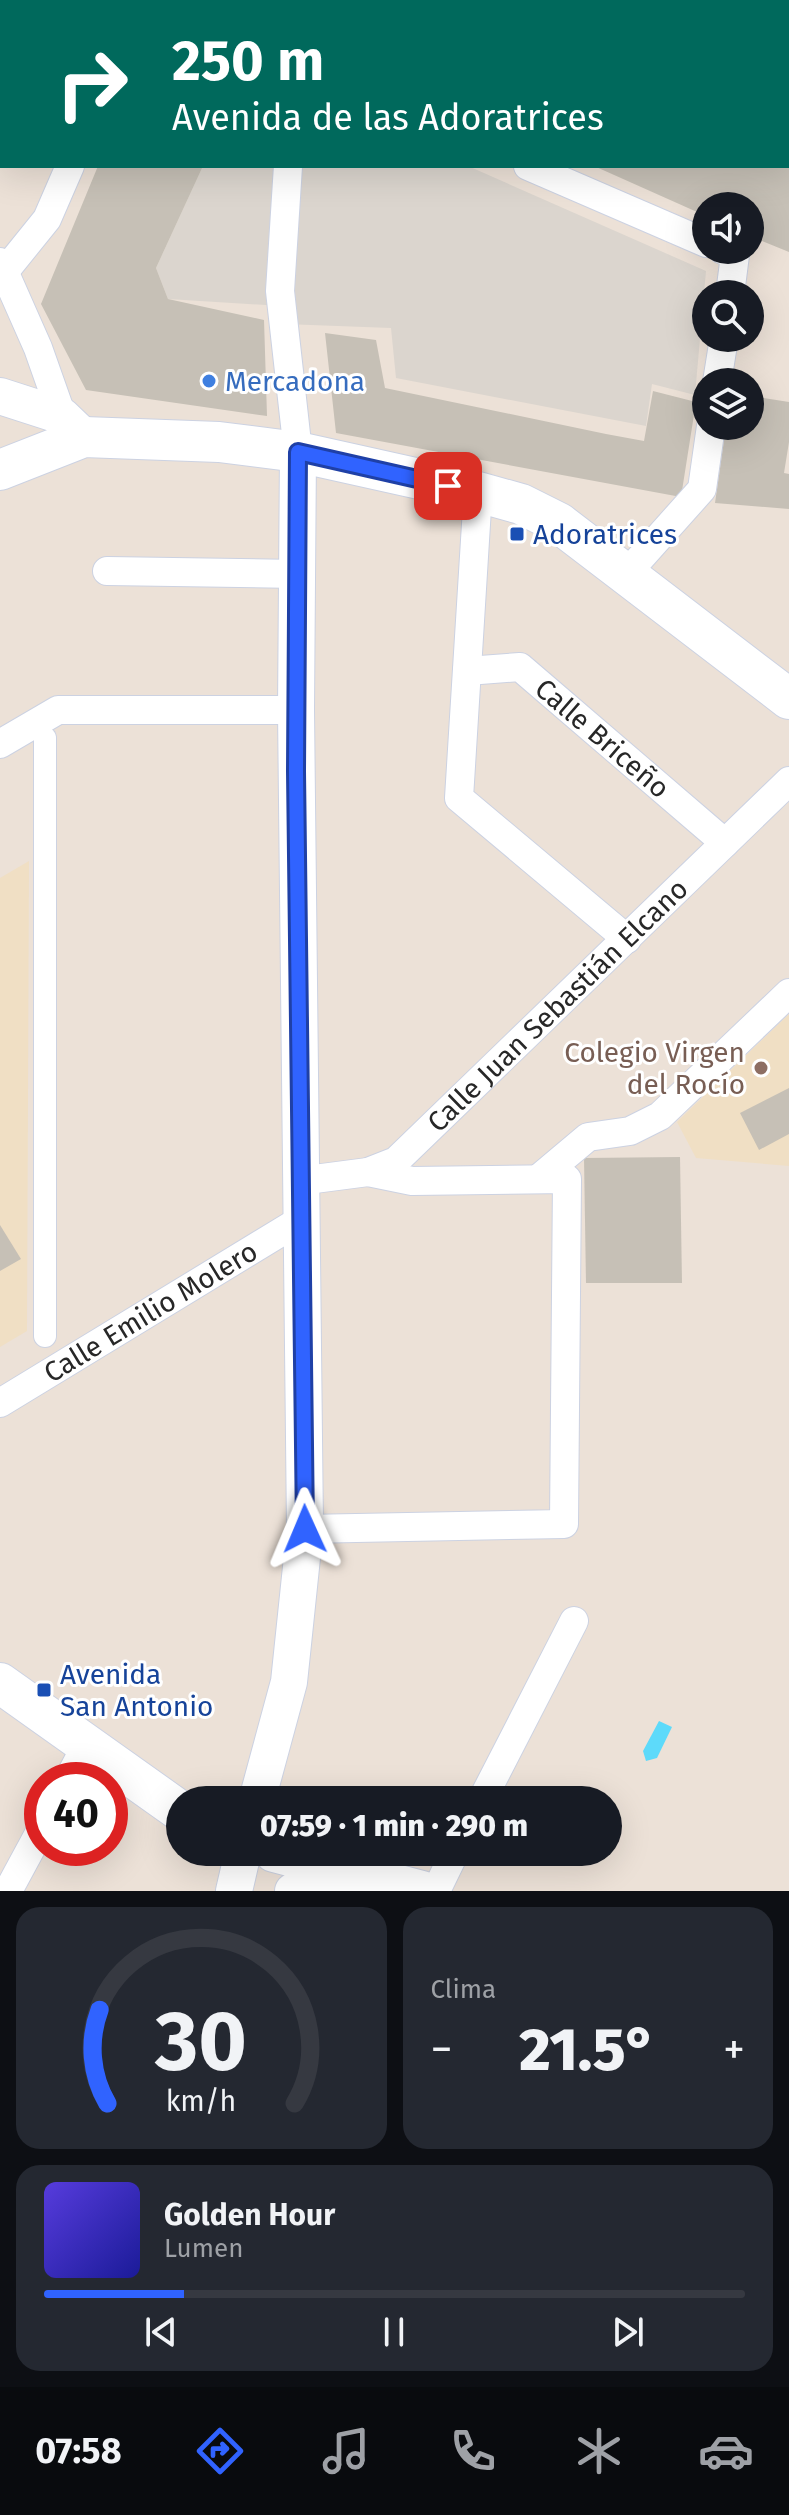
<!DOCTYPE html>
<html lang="es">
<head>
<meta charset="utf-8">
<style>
  body { margin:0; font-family:"Fira Sans",sans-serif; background:#242831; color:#f1f3f6; height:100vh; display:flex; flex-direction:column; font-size:30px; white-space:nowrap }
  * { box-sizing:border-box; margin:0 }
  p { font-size:26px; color:#9ea1a6 }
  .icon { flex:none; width:44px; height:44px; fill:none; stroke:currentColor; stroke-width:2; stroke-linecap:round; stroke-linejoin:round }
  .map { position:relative; height:1891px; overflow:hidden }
  .drawer { display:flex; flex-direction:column; gap:16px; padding:16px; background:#0d0f14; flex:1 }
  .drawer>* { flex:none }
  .top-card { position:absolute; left:0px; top:0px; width:790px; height:168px; box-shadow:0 8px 32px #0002; background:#00695c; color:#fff; overflow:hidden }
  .controls { position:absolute; left:692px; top:192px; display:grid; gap:16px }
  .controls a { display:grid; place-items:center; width:72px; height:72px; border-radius:50%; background:#171b24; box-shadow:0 8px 32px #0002; font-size:40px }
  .speed { position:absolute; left:24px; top:1762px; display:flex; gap:16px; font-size:40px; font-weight:700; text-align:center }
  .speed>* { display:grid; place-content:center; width:104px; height:104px; border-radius:50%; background:#171b24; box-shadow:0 8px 32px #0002; line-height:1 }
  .speed .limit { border:12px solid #d22; background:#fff; color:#111 }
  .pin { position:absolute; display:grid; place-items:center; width:68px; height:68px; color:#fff; margin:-34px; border-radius:16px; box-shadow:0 4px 12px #0006 }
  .me { position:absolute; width:88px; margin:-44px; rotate:359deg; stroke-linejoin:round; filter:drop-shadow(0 0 6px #0008) }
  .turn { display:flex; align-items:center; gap:28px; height:168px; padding:0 40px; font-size:36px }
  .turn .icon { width:104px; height:104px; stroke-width:2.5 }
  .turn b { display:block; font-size:56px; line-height:68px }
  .big { font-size:60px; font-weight:800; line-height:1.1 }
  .drawer .tile { flex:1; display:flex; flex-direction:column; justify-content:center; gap:12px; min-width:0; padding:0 28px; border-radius:24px; background:#242831 }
  .drawer .dial { align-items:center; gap:0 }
  .dial svg { height:208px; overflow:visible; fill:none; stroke:#363941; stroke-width:7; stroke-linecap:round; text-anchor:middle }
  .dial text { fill:#f1f3f6; stroke:none }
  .song { display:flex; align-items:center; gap:24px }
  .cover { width:96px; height:96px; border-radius:12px; background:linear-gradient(135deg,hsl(250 70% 55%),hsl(240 70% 35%)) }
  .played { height:8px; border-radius:4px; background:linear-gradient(90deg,#3063ff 20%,#363941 20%) }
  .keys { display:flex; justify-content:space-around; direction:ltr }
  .heat { display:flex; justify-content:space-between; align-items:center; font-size:44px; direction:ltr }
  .drawer .tiles { flex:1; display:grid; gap:16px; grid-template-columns:1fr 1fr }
  .tile:last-child { grid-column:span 2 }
  .trip { position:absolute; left:166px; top:1786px; width:456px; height:80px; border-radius:40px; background:#171b24; box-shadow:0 8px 32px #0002; font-weight:800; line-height:80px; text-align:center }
  .tab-bar { display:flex; height:128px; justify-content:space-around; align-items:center; background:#090b0e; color:#9ea1a6 }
  .tab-bar .icon { width:56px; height:56px }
  .tab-bar .on { color:#3063ff }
  .tab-bar b { font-size:36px; color:#f1f3f6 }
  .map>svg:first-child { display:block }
</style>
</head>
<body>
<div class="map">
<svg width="789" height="1891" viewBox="0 0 789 1891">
  <rect width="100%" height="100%" fill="#ece1d7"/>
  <g fill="#f0dfc4">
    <polygon points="29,861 27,1331 0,1347 0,878"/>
    <polygon points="789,1014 789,1166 696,1158 677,1122"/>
  </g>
  <polygon fill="#b1e98d" points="673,0 789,0 789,49 788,2"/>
  <polygon fill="#dbd5ce" points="203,166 468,166 706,271 695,395 652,384 646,426 396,378 391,328 284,324 282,306 168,299 156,268"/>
  <polygon fill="#5ddafa" points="659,1721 672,1727 657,1758 646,1761 643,1751"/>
  <g fill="#c6c0b6">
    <polygon points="98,166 203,166 156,268 168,299 264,320 267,416 86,390 41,304"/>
    <polygon points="594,166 789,166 789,252 750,236 750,206 706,206 706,216"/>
    <polygon points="325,333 376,340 385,388 606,434 644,441 653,391 696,402 681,497 336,433"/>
    <polygon points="750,396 789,402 789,442 784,473 789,474 789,509 715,503 726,426 750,426"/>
    <polygon points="789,1088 789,1134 759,1150 740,1113"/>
    <polygon points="680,1157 682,1283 586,1283 584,1158"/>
    <polygon points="0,1225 21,1259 0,1271"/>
  </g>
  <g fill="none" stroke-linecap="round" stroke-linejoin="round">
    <defs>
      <polyline id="pedestrian" points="45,1336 45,738"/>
      <g id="minor">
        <polyline points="146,0 151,2"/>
        <polyline points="231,2 231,0"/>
        <polyline points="288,166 280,291 298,452"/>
        <polyline points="528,166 706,243"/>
        <polyline points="723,250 735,255 730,294"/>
        <polyline points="0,262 38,348 62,416"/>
        <polyline points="5,271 47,219 70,166"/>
        <polyline points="717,382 724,338"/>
        <polyline points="478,492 459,798 627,939"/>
        <polyline points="107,571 298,574"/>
        <polyline points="627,573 702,489 711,426"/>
        <path id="s1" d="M 467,671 L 520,667 L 725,843"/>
        <polyline points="0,744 58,710 296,710"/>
        <polyline points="538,1179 588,1137 630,1131 660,1116 789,993"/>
        <path id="s2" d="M 299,1181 L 368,1172 L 396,1161 L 789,781"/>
        <path id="s3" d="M 0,1403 L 299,1221"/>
        <polyline points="305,1529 564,1524 567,1179 412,1181 368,1172"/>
        <polyline points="68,1780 87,1744"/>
        <polyline points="482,1800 574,1621"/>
        <polyline points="8,1891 42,1828"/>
        <polyline points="436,1891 455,1852"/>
      </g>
      <g id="tertiary">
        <polyline points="0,396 62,416 84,437"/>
        <polyline points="257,1800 289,1682 305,1529 296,710 298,452"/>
        <polyline points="234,1891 243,1852"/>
        <polyline points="293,1891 307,1884 360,1874"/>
      </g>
      <g id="secondary">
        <polyline points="0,470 84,437 219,442 298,452 478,492 521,504 559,523 789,699"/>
        <polyline points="0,1683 180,1811"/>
        <polyline points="274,1852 422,1891"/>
      </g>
      <g id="primary">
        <polyline points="636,0 641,2"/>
        <polyline points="788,66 789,66"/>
      </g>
    </defs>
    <use href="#pedestrian" stroke="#ccd2e2" stroke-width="24"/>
    <use href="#minor" stroke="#ccd2e2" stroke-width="30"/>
    <use href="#tertiary" stroke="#ccd2e2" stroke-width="38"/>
    <use href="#secondary" stroke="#ccd2e2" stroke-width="42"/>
    <use href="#primary" stroke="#c3c3c3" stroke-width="46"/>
    <polyline stroke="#c3c3c3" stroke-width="5" stroke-dasharray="6 4" stroke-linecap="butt" points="699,0 704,2"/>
    <use href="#pedestrian" stroke="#fff" stroke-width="22"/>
    <use href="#minor" stroke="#fff" stroke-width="28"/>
    <use href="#tertiary" stroke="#fff" stroke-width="36"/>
    <use href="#secondary" stroke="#fff" stroke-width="40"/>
    <use href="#primary" stroke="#fec949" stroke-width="44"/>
  </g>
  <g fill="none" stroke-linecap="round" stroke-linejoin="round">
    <defs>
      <polyline id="route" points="305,1529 296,771 298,452 448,486"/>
    </defs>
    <use href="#route" stroke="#1f40a6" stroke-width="20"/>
    <use href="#route" stroke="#3063ff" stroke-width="14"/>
  </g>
  <circle fill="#3f7fe0" stroke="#fff" stroke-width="3" cx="209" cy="381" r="8"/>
  <g fill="#1a4fb4" stroke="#fff" stroke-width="3">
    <rect x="509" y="526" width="16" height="16" rx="4"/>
    <rect x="36" y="1682" width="16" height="16" rx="4"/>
  </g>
  <circle fill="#8d6e63" stroke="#fff" stroke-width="3" cx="761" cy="1068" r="8"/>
  <g text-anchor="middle" stroke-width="6" stroke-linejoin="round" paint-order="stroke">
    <g font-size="28" fill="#366cbe" stroke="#fff" text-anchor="start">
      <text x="225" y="391">Mercadona</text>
    </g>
    <g font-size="28" fill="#164399" stroke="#fff" text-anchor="start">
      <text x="533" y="544">Adoratrices</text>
      <text x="60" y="1684">Avenida<tspan x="60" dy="32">San Antonio</tspan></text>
    </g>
    <g font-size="28" fill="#272727" stroke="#fff">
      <text dy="10" stroke="none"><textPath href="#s1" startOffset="162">Calle Briceño</textPath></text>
      <text dy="10" stroke="none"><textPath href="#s2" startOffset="324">Calle Juan Sebastián Elcano</textPath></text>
      <text dy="10" stroke="none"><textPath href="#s3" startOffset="176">Calle Emilio Molero</textPath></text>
    </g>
    <g font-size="28" fill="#785e54" stroke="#fff" text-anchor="end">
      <text x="745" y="1062">Colegio Virgen<tspan x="745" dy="32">del Rocío</tspan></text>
    </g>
  </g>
</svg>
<div class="controls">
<a><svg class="icon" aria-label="sound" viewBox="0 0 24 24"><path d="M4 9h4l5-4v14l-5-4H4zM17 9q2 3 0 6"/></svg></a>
<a><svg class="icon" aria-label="search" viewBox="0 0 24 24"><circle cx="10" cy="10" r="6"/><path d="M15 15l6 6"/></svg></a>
<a><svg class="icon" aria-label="layers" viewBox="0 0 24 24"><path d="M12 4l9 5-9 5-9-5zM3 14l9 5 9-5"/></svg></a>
</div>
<div class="speed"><div class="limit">40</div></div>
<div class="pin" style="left:448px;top:486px;background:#d93025"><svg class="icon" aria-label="arrive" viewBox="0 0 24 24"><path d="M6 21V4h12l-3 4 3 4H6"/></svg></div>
<svg class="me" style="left:305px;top:1529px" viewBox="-20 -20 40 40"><path d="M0-17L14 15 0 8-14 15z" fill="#3063ff" stroke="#fff" stroke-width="4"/></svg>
<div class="trip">07:59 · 1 min · 290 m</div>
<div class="top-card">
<div class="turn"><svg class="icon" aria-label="right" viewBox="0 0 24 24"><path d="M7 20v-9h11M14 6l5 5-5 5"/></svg><div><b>250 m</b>Avenida de las Adoratrices</div></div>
</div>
</div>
<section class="drawer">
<div class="tiles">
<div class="tile dial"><svg viewBox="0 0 100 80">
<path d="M14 69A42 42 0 1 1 86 69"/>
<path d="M14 69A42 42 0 0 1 11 33" stroke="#3063ff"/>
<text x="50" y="56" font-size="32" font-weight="700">30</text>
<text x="50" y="72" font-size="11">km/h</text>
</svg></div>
<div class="tile"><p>Clima</p>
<div class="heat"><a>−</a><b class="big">21.5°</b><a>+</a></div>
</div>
<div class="tile">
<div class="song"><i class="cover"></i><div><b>Golden Hour</b><p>Lumen</p></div></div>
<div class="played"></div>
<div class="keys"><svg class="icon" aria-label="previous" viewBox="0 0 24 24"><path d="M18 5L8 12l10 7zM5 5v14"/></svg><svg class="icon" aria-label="pause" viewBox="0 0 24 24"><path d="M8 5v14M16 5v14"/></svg><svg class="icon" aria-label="next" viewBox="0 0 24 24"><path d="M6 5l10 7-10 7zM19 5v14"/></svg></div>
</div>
</div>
</section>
<nav class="tab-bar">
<b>07:58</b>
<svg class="icon on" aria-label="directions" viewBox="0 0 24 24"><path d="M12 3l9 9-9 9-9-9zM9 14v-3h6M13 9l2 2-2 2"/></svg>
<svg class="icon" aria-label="music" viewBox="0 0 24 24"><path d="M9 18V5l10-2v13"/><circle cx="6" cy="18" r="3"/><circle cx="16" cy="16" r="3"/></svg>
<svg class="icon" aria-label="phone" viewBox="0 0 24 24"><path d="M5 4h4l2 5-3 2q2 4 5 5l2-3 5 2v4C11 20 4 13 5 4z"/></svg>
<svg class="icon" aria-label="climate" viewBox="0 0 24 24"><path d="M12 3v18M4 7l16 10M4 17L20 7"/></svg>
<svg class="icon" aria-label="car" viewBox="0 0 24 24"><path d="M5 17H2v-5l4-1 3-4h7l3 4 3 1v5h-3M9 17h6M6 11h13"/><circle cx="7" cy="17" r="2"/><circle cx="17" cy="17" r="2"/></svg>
</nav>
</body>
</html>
